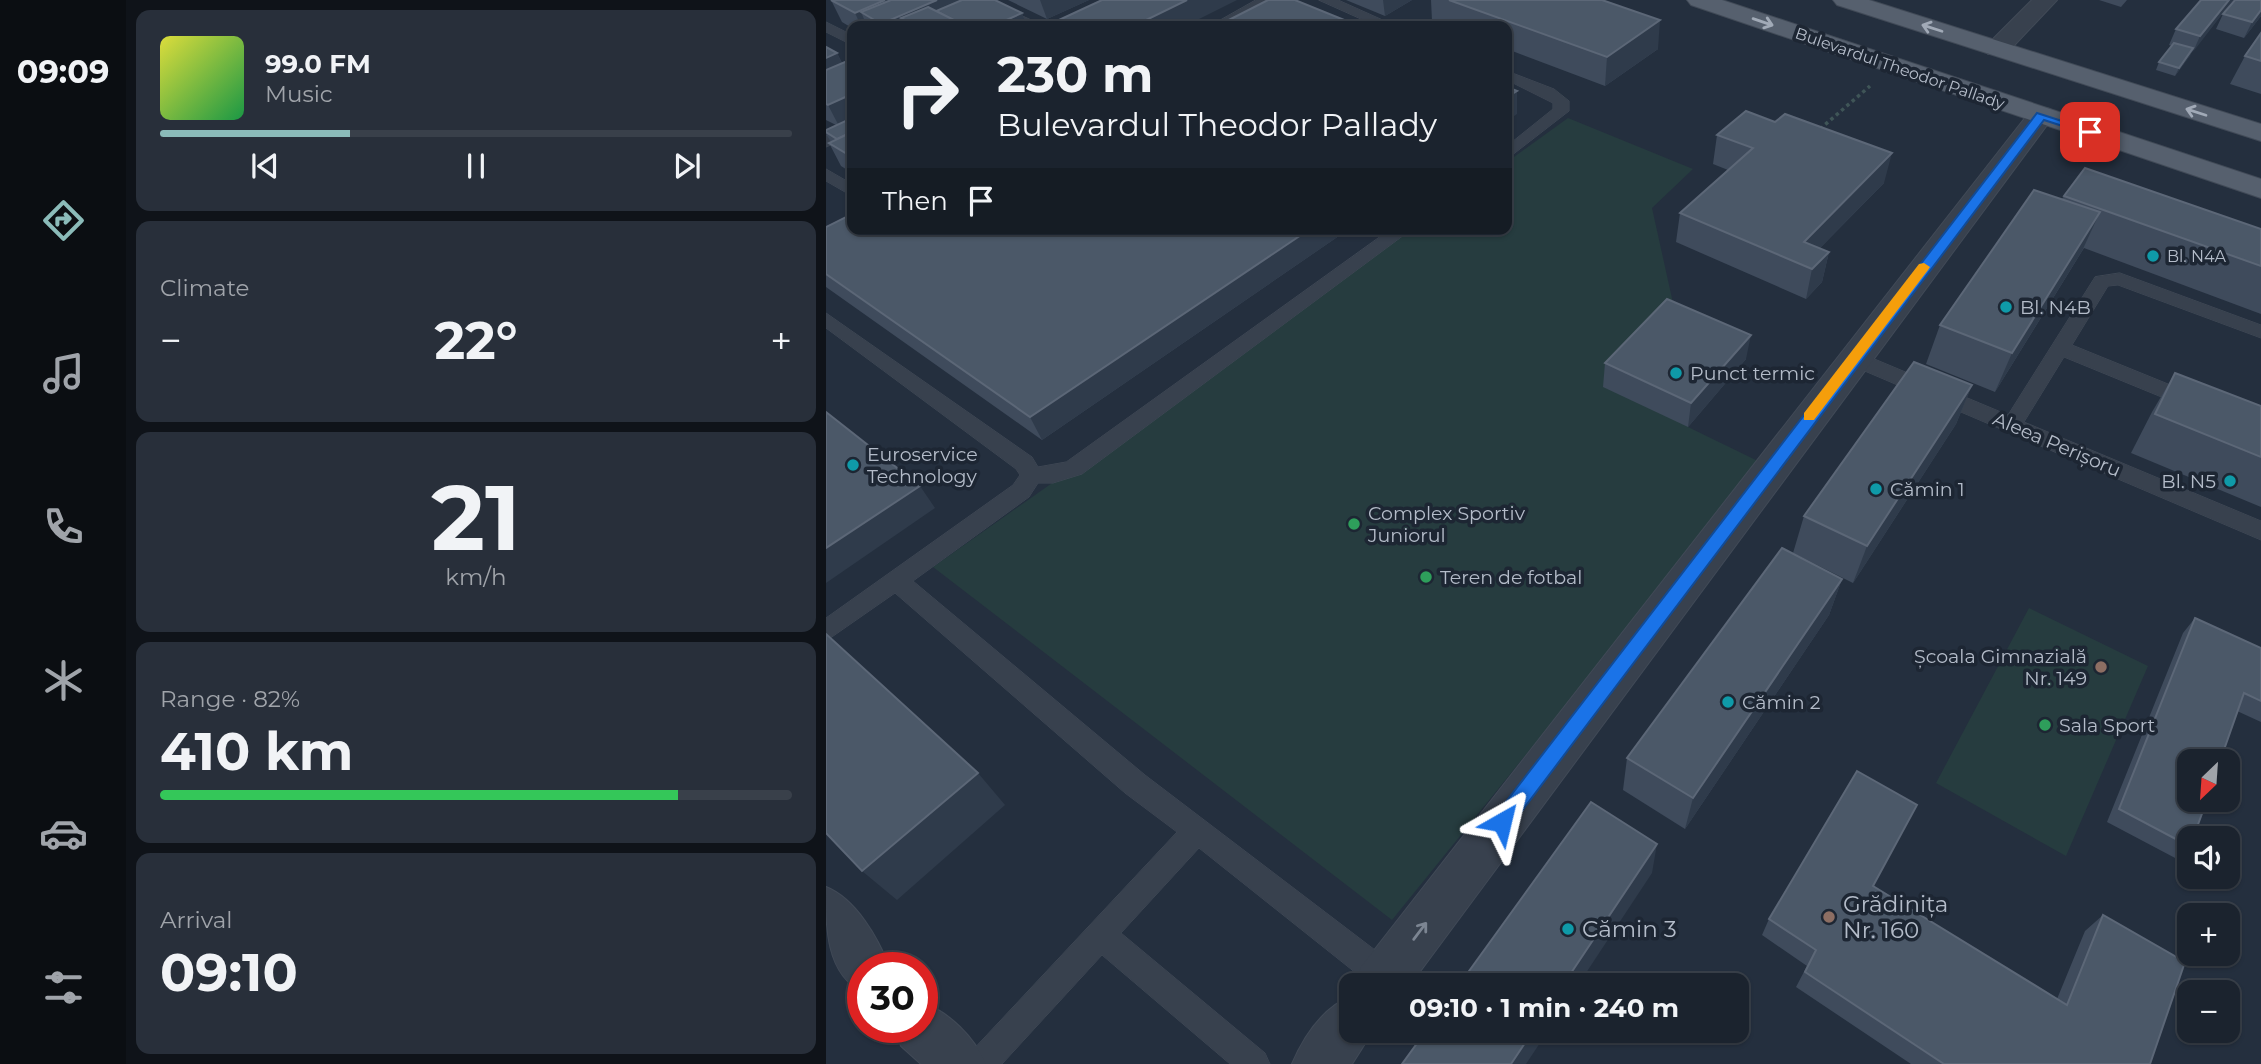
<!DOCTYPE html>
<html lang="en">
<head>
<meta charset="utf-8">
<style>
  body { margin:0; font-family:Montserrat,sans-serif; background:#282f3a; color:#f1f3f6; height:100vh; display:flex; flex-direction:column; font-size:26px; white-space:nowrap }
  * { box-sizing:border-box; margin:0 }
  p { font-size:23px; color:#a0a4aa }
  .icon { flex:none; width:38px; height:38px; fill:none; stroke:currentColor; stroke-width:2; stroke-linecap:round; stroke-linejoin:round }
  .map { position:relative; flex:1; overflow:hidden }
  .side { display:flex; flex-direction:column; gap:10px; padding:10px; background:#0f1319; width:700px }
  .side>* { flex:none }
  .banner { position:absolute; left:21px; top:21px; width:665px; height:214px; border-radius:14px; box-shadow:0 2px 5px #0004,0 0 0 2px #39404a; background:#1b232e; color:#f1f3f6; overflow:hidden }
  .needle { width:46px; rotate:205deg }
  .buttons { position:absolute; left:1351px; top:749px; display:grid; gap:14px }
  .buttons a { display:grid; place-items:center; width:63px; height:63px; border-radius:14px; background:#1b232e; box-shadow:0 2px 5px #0004,0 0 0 2px #39404a; font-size:35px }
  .speed { position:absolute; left:21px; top:952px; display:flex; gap:14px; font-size:35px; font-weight:700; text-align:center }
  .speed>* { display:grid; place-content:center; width:91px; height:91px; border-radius:50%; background:#1b232e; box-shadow:0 2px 5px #0004,0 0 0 2px #39404a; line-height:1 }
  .speed .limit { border:10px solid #d22; background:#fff; color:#111 }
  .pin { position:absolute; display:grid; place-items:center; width:60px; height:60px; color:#fff; margin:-30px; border-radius:14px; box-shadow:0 4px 10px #0006 }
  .me { position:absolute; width:77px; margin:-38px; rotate:37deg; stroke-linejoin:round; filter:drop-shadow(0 0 5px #0008) }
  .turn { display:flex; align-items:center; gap:24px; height:147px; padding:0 35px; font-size:32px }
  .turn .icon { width:91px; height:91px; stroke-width:2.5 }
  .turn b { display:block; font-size:49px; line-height:60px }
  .then { display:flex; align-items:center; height:66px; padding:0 35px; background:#0003; gap:14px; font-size:26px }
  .big { font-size:52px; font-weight:700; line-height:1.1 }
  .side .tile { flex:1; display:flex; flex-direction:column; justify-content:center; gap:10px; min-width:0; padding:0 24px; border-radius:14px; background:#282f3a }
  .side .dial { align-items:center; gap:0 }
  .dial b { font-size:91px; line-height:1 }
  .song { display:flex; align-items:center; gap:21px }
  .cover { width:84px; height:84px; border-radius:10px; background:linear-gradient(135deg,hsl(60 70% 55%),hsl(140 70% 35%)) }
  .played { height:7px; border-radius:4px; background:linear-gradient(90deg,#8bbbb9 30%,#39404a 30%) }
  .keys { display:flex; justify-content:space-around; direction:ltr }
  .heat { display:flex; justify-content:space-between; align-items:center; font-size:38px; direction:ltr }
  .charge { height:10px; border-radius:5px; background:linear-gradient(90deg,#34c759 82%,#39404a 0) }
  .trip { position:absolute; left:513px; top:973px; width:410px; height:70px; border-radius:14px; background:#1b232e; box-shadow:0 2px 5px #0004,0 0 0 2px #39404a; font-weight:700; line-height:70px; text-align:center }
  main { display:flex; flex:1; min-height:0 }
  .tab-bar { display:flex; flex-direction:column; width:126px; justify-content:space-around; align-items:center; background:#0b0e12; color:#a0a4aa }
  .tab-bar .icon { width:49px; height:49px }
  .tab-bar .active { color:#8bbbb9 }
  .tab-bar b { font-size:32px; color:#f1f3f6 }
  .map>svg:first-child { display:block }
</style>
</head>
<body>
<main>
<nav class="tab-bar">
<b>09:09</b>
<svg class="icon active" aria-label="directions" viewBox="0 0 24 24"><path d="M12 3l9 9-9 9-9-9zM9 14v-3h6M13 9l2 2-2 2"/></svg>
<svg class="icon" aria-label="music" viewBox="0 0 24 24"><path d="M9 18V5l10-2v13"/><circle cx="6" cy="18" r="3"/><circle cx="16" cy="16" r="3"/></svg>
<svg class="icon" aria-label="phone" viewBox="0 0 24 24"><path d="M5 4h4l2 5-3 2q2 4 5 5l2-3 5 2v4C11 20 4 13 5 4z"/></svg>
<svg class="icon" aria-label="climate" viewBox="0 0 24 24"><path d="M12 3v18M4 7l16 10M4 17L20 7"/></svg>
<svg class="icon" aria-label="car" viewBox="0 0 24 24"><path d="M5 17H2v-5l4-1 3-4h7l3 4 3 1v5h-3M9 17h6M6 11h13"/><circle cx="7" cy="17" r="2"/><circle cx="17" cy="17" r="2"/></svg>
<svg class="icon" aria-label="filters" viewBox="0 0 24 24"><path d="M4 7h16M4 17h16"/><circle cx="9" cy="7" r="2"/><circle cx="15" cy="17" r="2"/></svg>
</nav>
<section class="side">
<div class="tile">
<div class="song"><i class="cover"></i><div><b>99.0 FM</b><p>Music</p></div></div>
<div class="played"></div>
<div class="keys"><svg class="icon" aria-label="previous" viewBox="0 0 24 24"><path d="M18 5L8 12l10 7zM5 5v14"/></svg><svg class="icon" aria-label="pause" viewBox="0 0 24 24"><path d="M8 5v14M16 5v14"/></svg><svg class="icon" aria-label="next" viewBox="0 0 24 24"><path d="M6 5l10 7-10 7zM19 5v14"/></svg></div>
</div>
<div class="tile"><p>Climate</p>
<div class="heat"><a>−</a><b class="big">22°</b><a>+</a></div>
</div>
<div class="tile dial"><b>21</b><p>km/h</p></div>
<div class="tile"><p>Range · 82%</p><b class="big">410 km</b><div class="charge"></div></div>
<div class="tile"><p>Arrival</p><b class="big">09:10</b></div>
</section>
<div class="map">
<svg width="1435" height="1064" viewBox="0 0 1435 1064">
  <rect width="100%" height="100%" fill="#242f3e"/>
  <g fill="#263c3f">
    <polygon points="742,118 867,169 826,208 849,312 862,427 936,463 566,920 107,567 586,229 681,229 681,162"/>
    <polygon points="1203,608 1322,666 1240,856 1110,783"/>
  </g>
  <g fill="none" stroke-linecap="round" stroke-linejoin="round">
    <defs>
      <g id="lane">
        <polygon points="430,0 448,0 401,26 384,26"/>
        <polygon points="493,0 512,0 570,26 551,26"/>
        <polygon points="172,5 212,23 214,26 196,26 167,12 165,9"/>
        <polygon points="0,22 26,35 26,45 0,32"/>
        <polygon points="681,71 728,89 743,101 743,111 681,159 681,146 727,109 727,103 681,80"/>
        <polygon points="26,125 26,136 0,147 0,136"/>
        <polygon points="0,169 26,184 26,196 0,181"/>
        <polygon points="565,229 586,229 256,474 227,483 212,483 203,497 87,581 319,775 570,966 574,977 571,985 545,985 373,848 295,933 439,1053 444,1064 404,1064 276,955 176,1064 139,1064 144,1053 351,832 299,793 69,593 0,641 0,618 187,485 194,475 190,469 0,328 0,313 206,457 212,467 240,462"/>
        <polygon points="1294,273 1435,325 1435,338 1292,285 1282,286 1246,345 1374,397 1377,402 1374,407 1360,407 1238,357 1198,422 1435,521 1435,540 1020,363 1017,358 1020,353 1034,353 1182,415 1269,277"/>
      </g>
      <g id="street">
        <polygon points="1206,0 1231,0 1180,54 1162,54 1159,49 1162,44"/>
        <polygon points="1215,107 1224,109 1228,115 1224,121 584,985 528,985 535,967 1206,109"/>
        <path d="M 0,887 C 30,899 52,938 64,968 L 37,968 L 37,992 C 0,974 0,928 0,887 Z"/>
        <path d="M 525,996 L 525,1031 L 547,1031 L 526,1064 L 466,1064 C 478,1036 497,1008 525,996 Z"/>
        <path d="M 96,1002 C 124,1013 148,1037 160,1064 L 95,1064 L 75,1046 L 68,1027 L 96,1027 Z"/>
      </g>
      <g id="primary">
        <polygon points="861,0 896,0 1435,179 1435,198 865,5"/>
        <polygon points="1007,0 1043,0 1435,124 1435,141 1011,5"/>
      </g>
    </defs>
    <use href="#lane" stroke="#414a57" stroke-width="1"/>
    <use href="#street" stroke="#414a57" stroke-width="2"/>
    <use href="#primary" stroke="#414a57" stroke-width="2"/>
    <polyline stroke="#3f5557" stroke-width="3.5" stroke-dasharray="3.5 3.5" stroke-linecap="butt" points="994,129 1044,86"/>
    <use href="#lane" fill="#38414e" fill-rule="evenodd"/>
    <use href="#street" fill="#38414e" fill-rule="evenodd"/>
    <use href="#primary" fill="#56606e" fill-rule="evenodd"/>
  </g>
  <g fill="#3f4b5c">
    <polygon points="5,0 171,0 170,1 196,13 201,26 26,26 26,28 16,22"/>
    <polygon points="182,0 263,0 221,19"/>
    <polygon points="520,0 586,0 559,16"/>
    <polygon points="605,0 776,0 832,49 779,86 681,49 681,26 621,26 606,21"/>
    <polygon points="1273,0 1301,0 1295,7"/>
    <polygon points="1375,0 1407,0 1366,52 1349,76 1330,70 1333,62 1346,46 1343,45 1350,29"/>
    <polygon points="1397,14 1435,16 1418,38 1390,29"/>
    <polygon points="1435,33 1435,94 1404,84 1419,56"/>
    <polygon points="0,47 11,53 16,63 26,59 26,173 15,166 3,143 5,142 0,134 0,130 10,125 0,120"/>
    <polygon points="891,135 1058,183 994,248 1003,252 996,282 980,299 850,242 854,213 902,170 887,164"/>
    <polygon points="1238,196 1435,229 1435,314 1258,248 1169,392 1100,364 1114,325 1236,199"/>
    <polygon points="0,227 26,229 523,229 216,440 0,287"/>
    <polygon points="920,359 862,427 777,387 779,363"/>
    <polygon points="1349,373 1435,406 1435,507 1305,453 1326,412"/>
    <polygon points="1146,385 1130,424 1027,583 967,553 978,516"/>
    <polygon points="1016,579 1003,615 859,829 797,790 801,758"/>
    <polygon points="1369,618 1435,648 1435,722 1411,711 1363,838 1363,848 1351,859 1281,822 1357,633"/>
    <polygon points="1047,886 1231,999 1259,931 1277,915 1324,1064 1085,1064 970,987 981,966 936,935 943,919"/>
  </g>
  <g fill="#2f3b4b">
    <polygon points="59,0 171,0 121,22 75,18 78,26 56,26 55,24 35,12 41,26 35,26 29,13"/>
    <polygon points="214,0 263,0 221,19"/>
    <polygon points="361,0 411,0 359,26 308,26"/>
    <polygon points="557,0 586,0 559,16"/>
    <polygon points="1403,0 1407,0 1367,52 1374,36"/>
    <polygon points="1435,10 1435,16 1418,38 1426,22"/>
    <polygon points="196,13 201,26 167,26"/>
    <polygon points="834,20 832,49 779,86 781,57"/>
    <polygon points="1367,48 1364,56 1349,76 1353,68"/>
    <polygon points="11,53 19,69 0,78 0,58"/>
    <polygon points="691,91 691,114 681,121 681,97"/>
    <polygon points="26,94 26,122 14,128 2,105"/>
    <polygon points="1066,153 1058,183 977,265 978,242"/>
    <polygon points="1274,212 1256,251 1169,392 1186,353"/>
    <polygon points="484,229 523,229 216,440 204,417"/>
    <polygon points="1003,252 996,282 980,299 986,269"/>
    <polygon points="925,335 920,359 862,427 865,403"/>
    <polygon points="1146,385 1130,424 1027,583 1041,546"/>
    <polygon points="94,486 109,508 0,583 0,548"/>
    <polygon points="1016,579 1003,615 859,829 867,798"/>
    <polygon points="152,773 179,805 71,900 36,871"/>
    <polygon points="831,844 826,873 752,985 737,985"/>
    <polygon points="707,1031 722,1031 700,1064 685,1064"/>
  </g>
  <g fill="#4b5868" stroke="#5c6777" stroke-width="2">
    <polygon points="5,0 59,0 29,13"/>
    <polygon points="65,0 111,0 55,24 35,12"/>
    <polygon points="136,0 169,0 196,13 167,26 138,26 110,11"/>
    <polygon points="276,0 361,0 308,26 220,26"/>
    <polygon points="442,0 469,0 533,26 391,26"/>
    <polygon points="623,0 776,0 834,20 781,57"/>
    <polygon points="1375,0 1403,0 1374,36 1350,29"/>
    <polygon points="1409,0 1435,0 1435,10 1426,22 1397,14"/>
    <polygon points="102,7 138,25 135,26 90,26 75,18"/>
    <polygon points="1435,33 1435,61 1419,56"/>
    <polygon points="1348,43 1367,48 1353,68 1333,62"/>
    <polygon points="0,47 11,53 0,58"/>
    <polygon points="26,59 26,94 2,105 0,104 0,70"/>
    <polygon points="681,87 691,91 681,97"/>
    <polygon points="920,111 949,122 959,114 1066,153 978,242 1003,252 986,269 854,213 927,148 891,135"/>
    <polygon points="26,118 26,132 11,139 0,132 0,130"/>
    <polygon points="26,132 26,157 3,143"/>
    <polygon points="1259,168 1435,229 1435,266 1238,196"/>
    <polygon points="1208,190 1274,212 1186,353 1114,325"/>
    <polygon points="26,214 26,229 484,229 204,417 0,274 0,227"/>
    <polygon points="841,299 925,335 865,403 779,363"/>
    <polygon points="1088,362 1146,385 1041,546 978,516"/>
    <polygon points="1349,373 1435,406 1435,457 1329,414"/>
    <polygon points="0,412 94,486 0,548"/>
    <polygon points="956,548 1016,579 867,798 801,758"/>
    <polygon points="1369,618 1435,648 1435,701 1418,693 1394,761 1363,761 1363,800 1381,800 1367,838 1363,838 1363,846 1293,809"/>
    <polygon points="0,634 152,773 36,871 0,833"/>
    <polygon points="1031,771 1091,805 1047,886 1241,1005 1277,915 1359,962 1324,1064 1118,1064 979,972 990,950 943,919"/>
    <polygon points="765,802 831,844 737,985 633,985"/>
    <polygon points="600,1031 707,1031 685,1064 576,1064"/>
  </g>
  <defs><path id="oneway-shaft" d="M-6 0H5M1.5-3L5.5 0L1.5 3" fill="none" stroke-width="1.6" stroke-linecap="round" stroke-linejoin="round" transform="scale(1.75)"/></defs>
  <g stroke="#a1aab7">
    <use href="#oneway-shaft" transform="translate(937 22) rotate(19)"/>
    <use href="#oneway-shaft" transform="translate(1106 28) rotate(-162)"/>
    <use href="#oneway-shaft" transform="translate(1370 112) rotate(-162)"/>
  </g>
  <use stroke="#7c8592" href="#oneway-shaft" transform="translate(594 931) rotate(-53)"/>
  <polygon fill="#1a73e8" stroke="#114b97" stroke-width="2" points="1211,113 1270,132 1264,135 1218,120 683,828 676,831 669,828 667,822 669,816"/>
  <polygon fill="#f59e0b" points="1098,263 1104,267 1102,270 988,420 978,420 978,413 1093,264"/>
  <g fill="#0f9aa8" stroke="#1d2633" stroke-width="2.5">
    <circle cx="1327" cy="256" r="7"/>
    <circle cx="1180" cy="307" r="7"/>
    <circle cx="850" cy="373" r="7"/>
    <circle cx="27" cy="465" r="7"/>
    <circle cx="1404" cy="481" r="7"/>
    <circle cx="1050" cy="489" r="7"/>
    <circle cx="902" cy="702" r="7"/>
    <circle cx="742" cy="929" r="7"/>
  </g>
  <g fill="#2e9e5b" stroke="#1d2633" stroke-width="2.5">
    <circle cx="528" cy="524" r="7"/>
    <circle cx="600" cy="577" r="7"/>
    <circle cx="1219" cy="725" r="7"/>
  </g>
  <g fill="#8d6e63" stroke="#1d2633" stroke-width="2.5">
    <circle cx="1275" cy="667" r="7"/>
    <circle cx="1003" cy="917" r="7"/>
  </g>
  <g text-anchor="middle" stroke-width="7" stroke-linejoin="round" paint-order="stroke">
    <g font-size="16" fill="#b4bcc9" stroke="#1d2633">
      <text transform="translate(1074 68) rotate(19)" y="6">Bulevardul Theodor Pallady</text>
    </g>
    <g font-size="16" fill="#b4bcc9" stroke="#1d2633" text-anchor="start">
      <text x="1341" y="262">Bl. N4A</text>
    </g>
    <g font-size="19" fill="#b4bcc9" stroke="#1d2633" text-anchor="start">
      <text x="1194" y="314">Bl. N4B</text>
      <text x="864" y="380">Punct termic</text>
      <text x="41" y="461">Euroservice<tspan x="41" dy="22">Technology</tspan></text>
      <text x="1390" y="488" text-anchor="end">Bl. N5</text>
      <text x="1064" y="496">Cămin 1</text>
      <text x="542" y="520">Complex Sportiv<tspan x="542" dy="22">Juniorul</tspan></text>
      <text x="614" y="584">Teren de fotbal</text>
      <text x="1261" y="663" text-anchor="end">Școala Gimnazială<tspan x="1261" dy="22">Nr. 149</tspan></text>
      <text x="916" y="709">Cămin 2</text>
      <text x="1233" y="732">Sala Sport</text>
    </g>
    <g font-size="19" fill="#b4bcc9" stroke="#1d2633">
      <text transform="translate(1231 444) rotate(23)" y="7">Aleea Perișoru</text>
    </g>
    <g font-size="23" fill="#b4bcc9" stroke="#1d2633" text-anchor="start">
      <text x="1017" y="912">Grădinița<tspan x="1017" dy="26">Nr. 160</tspan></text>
      <text x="756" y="937">Cămin 3</text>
    </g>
  </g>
</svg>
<div class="buttons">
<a><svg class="needle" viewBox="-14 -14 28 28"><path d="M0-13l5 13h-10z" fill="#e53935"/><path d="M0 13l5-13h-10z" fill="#a0a4aa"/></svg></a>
<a><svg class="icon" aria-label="sound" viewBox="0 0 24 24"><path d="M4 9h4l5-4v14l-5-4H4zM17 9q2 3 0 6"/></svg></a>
<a>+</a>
<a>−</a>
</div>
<div class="speed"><div class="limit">30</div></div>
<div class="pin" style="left:1264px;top:132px;background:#d93025"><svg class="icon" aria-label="arrive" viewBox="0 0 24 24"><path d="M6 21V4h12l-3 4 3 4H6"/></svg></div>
<svg class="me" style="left:676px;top:822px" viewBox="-20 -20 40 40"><path d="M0-17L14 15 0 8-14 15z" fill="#1a73e8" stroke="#fff" stroke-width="4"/></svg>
<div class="trip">09:10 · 1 min · 240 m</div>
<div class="banner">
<div class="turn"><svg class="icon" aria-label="right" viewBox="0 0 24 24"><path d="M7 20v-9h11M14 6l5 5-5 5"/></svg><div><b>230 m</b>Bulevardul Theodor Pallady</div></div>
<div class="then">Then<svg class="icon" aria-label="arrive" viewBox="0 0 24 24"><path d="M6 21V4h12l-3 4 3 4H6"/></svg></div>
</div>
</div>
</main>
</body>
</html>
